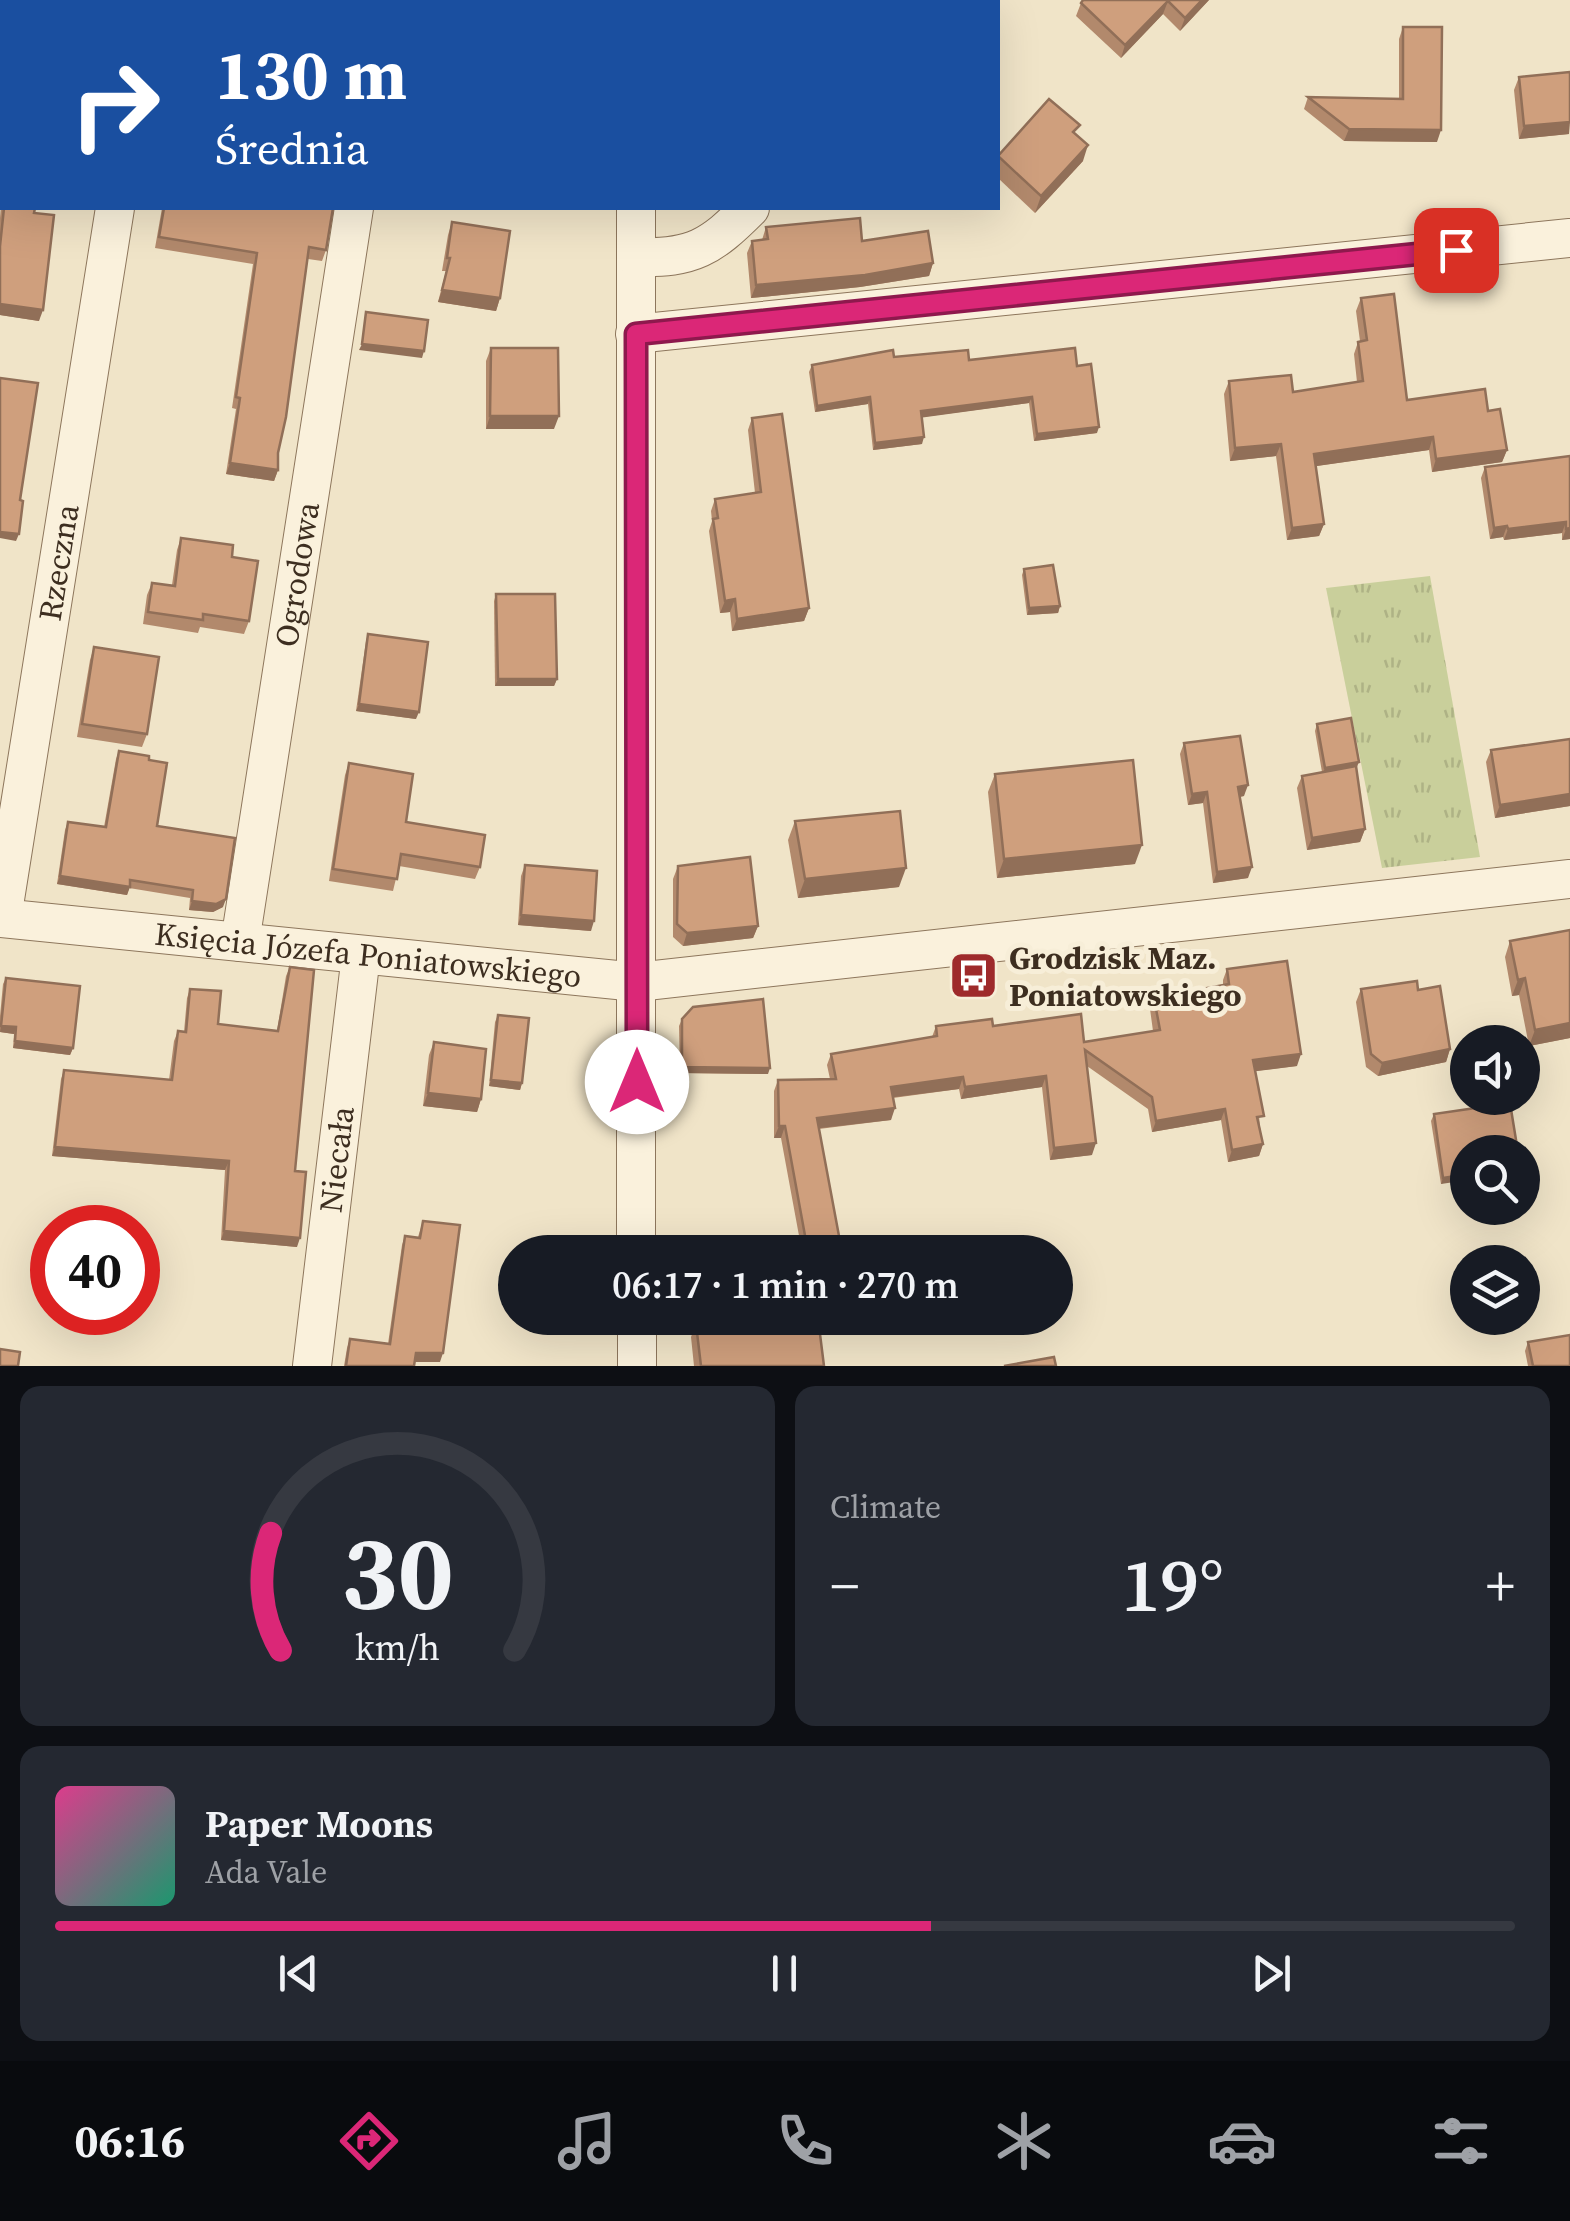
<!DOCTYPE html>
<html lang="en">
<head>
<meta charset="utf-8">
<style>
  body { margin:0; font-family:"Source Serif 4",serif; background:#242831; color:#f1f3f6; height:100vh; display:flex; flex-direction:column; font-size:38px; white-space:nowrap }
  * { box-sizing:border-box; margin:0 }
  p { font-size:32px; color:#9ea1a6 }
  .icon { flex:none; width:55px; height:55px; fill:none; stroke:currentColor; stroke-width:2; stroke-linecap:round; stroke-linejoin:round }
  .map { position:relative; height:1366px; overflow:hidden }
  .details { display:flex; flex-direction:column; gap:20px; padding:20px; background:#0d0f14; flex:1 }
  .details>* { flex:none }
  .top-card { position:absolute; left:0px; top:0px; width:1000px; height:210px; box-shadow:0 10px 40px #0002; background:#1a4fa0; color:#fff; overflow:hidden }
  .fabs { position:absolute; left:1450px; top:1025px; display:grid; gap:20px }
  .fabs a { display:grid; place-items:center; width:90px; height:90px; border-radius:50%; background:#171b24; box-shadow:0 10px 40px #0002; font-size:50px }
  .speed { position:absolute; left:30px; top:1205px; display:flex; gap:20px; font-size:50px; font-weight:700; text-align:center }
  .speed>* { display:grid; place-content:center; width:130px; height:130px; border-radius:50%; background:#171b24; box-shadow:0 10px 40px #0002; line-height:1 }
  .speed .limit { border:15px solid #d22; background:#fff; color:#111 }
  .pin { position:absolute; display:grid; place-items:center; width:85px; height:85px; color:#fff; margin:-42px; border-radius:20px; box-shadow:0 5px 15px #0006 }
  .me { position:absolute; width:110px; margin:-55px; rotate:0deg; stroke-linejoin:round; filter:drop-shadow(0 0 8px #0008) }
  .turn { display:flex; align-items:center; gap:35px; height:210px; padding:0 50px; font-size:45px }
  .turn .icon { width:130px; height:130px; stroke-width:2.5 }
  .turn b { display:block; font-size:70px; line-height:85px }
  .big { font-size:75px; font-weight:600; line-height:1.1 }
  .details .tile { flex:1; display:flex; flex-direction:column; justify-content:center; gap:15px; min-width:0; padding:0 35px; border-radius:20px; background:#242831 }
  .details .dial { align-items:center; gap:0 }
  .dial svg { height:260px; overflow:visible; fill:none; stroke:#363941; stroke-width:7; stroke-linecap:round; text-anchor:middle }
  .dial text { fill:#f1f3f6; stroke:none }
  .song { display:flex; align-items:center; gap:30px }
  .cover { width:120px; height:120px; border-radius:15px; background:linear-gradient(135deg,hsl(330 70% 55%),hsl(160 70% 35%)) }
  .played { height:10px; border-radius:5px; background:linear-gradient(90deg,#db2777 60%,#363941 60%) }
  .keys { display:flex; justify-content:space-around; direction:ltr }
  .heat { display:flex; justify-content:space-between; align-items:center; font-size:55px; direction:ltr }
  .details .tiles { flex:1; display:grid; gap:20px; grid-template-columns:1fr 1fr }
  .tile:last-child { grid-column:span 2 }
  .trip { position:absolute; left:498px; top:1235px; width:575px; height:100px; border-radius:50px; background:#171b24; box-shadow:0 10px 40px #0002; font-weight:600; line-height:100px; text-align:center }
  .tab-bar { display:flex; height:160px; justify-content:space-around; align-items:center; background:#090b0e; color:#9ea1a6 }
  .tab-bar .icon { width:70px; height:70px }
  .tab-bar .current { color:#db2777 }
  .tab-bar b { font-size:45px; color:#f1f3f6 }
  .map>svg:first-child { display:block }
</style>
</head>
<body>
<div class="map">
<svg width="1570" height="1366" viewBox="0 0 1570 1366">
  <defs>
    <pattern id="grass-tufts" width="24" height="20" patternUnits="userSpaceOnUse" patternTransform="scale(2.5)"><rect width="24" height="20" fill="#c9cf9b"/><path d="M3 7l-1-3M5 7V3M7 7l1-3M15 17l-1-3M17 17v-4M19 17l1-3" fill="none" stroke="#aeb285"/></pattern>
  </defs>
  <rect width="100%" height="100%" fill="#f0e4c8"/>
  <polygon fill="url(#grass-tufts)" points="1430,576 1480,857 1382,868 1326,588"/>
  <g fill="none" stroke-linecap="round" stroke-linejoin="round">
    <defs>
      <g id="minor">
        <polyline points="635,0 635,2"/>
        <polyline points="148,2 149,0"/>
        <polyline points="948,2 950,0"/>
        <polyline points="636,208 636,1252"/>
        <path d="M 636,257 C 693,259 711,247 750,208"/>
        <polyline points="635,334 1570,238"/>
        <path id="s1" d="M 0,918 L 637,982 L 1570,879"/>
        <path id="s2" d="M 2,918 L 115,208"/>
        <path id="s3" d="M 240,942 L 354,208"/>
        <polyline points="637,1318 637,1366"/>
        <path id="s4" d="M 312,1366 L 361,955"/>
      </g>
    </defs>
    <use href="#minor" stroke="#8d765c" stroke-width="40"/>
    <use href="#minor" stroke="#faf1dc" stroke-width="38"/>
  </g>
  <g fill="#b2896c">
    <polygon points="1209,0 1180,31 1163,14 1121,58 1076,16 1081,3"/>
    <polygon points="1403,27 1437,142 1344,141 1304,109 1308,97 1399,99 1399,39"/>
    <polygon points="1519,77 1569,134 1519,139 1514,90"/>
    <polygon points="1076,135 1083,161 1035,213 998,178 998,156"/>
    <polygon points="2,193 2,208 35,208 39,321 0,315 0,218"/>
    <polygon points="162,208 333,208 326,250 322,261 308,259 278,453 278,470 274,481 226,474 236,409 232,408 253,264 155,248"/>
    <polygon points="452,222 500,298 496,311 438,302 446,271 442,271 448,235"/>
    <polygon points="766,227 862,241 933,263 929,276 860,287 751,298 747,253 752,241 762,240"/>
    <polygon points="1361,298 1407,400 1488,411 1507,450 1502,462 1432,472 1429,450 1316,466 1324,524 1319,536 1287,540 1276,456 1230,461 1224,394 1229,381 1293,392 1357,382 1354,354 1358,342 1360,341 1356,311"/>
    <polygon points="491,348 554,429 486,429 486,361"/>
    <polygon points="894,357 1077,366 1097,433 1034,441 1029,403 922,417 922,444 873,450 868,404 815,412 809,372 812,365"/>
    <polygon points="752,418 809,608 804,621 732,631 730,612 720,613 709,531 712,521 711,511 715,499 755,493 748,430"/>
    <polygon points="1570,456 1570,539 1562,540 1562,533 1504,540 1503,537 1490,539 1481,478 1485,467"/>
    <polygon points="181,538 232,557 249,621 244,634 200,627 198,633 143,624 147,595 152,583 172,585 177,550"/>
    <polygon points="1024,569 1060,606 1058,613 1027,615 1022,575"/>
    <polygon points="496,594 557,679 554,686 495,686 494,601"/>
    <polygon points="368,634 416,719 356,711 366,641"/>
    <polygon points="94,647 147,734 142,747 77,737 90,660"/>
    <polygon points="1317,724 1356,769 1365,829 1360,842 1307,850 1297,788 1302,776 1322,772 1315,731"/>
    <polygon points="1570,739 1570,806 1495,818 1486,762 1491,750"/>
    <polygon points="1184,743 1244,796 1239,797 1248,878 1213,883 1203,803 1188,805 1180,754"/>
    <polygon points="119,751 149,760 157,826 223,907 213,912 189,910 190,898 129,888 127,895 57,884 65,830 68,822 104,827 116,759"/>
    <polygon points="349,763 406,822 480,867 475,879 399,866 393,891 329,881 345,775"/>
    <polygon points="995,774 1135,864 997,878 988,792"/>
    <polygon points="795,821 899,887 798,898 788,840"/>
    <polygon points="525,865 591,931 518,925 521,876"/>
    <polygon points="678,866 758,926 753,938 683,946 673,937 673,879"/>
    <polygon points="1570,930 1570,1038 1529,1046 1519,995 1512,996 1505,957 1510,941"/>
    <polygon points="290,967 297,1247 221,1240 225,1170 52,1156 61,1079 64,1070 169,1080 174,1041 178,1031 184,1032 187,998 190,989 218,1024 277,1031 286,976"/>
    <polygon points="1227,969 1297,1066 1255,1071 1260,1127 1263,1144 1259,1156 1228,1162 1221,1120 1152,1132 1148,1109 1087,1066 1092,1155 1050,1160 1042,1087 961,1099 959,1089 893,1098 891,1120 819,1129 842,1252 802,1252 781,1138 774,1138 774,1091 778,1080 830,1079 827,1065 831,1054 932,1037 936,1026 993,1026 1084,1042 1153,1031 1150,1009 1154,998 1223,985 1223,980"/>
    <polygon points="6,978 73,1048 70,1055 13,1048 14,1034 0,1032 0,1016 3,984"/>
    <polygon points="1361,989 1418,990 1450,1049 1446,1062 1378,1076 1366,1067 1356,1002"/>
    <polygon points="498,1015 522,1083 520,1090 489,1086 495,1022"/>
    <polygon points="682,1019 768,1074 680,1073 679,1026"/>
    <polygon points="434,1042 481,1099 477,1112 423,1106 429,1055"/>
    <polygon points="1434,1114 1518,1152 1441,1184 1431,1121"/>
    <polygon points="423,1221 440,1362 415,1362 414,1366 344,1366 347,1348 350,1339 388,1344 402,1245 405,1236 418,1237"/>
    <polygon points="749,1318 818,1318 824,1366 694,1366 691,1337 696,1324 749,1321"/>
    <polygon points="1528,1342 1570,1366 1528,1366 1525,1351"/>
  </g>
  <g fill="#916f58">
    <polygon points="266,0 277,0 306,2 265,2"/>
    <polygon points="1202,0 1209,0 1180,31 1185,18"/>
    <polygon points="1168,1 1163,14 1121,58 1125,45"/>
    <polygon points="1570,122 1569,134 1519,139 1524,126"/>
    <polygon points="1349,129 1441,130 1437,142 1344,141"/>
    <polygon points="1088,145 1083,161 1035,213 1041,196"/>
    <polygon points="933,263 929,276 860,287 751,298 756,285"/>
    <polygon points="442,290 500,298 496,311 438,302"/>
    <polygon points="0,304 43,310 39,321 0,315"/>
    <polygon points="362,344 424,351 422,358 359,350"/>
    <polygon points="870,397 868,404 815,412 817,406"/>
    <polygon points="1032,397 1029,403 919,418 921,411"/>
    <polygon points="490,416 559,416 554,429 486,429"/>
    <polygon points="1099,427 1097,433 1034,441 1037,434"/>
    <polygon points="924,437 922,444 873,450 875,443"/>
    <polygon points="1433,437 1429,450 1310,467 1314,454"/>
    <polygon points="1281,444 1276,456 1230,461 1235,448"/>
    <polygon points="1507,450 1502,462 1432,472 1436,459"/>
    <polygon points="230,463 278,470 274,481 226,474"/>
    <polygon points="1566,522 1562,533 1504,540 1508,529"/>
    <polygon points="1324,524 1319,536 1287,540 1292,528"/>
    <polygon points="1507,526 1503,537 1490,539 1494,528"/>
    <polygon points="1570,528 1570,539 1562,540 1566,529"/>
    <polygon points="0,532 19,534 16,541 0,538"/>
    <polygon points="735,599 730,612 720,613 725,601"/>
    <polygon points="1060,606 1058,613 1027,615 1029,608"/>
    <polygon points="809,608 804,621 732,631 737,619"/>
    <polygon points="498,679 557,679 554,686 495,686"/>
    <polygon points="359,704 419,712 416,719 356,711"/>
    <polygon points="1359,762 1356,769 1322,775 1325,768"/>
    <polygon points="1248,785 1244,796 1234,798 1238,787"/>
    <polygon points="1207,792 1203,803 1188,805 1192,794"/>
    <polygon points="1570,794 1570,806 1495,818 1500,805"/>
    <polygon points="1365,829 1360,842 1307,850 1312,838"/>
    <polygon points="1142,845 1135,864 997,878 1004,859"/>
    <polygon points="1252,867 1248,878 1213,883 1217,872"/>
    <polygon points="906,868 899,887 798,898 805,879"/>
    <polygon points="60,876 130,887 127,895 57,884"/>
    <polygon points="226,899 223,907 213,912 189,910 192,901"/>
    <polygon points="521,915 594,921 591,931 518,925"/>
    <polygon points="758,926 753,938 683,946 687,933"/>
    <polygon points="1525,978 1519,995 1512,996 1518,980"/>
    <polygon points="1570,1023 1570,1038 1529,1046 1535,1030"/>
    <polygon points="1,1026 16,1027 14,1034 0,1032"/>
    <polygon points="15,1041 73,1048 70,1055 13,1048"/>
    <polygon points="1450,1049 1446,1062 1378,1076 1382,1063"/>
    <polygon points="1301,1054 1297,1066 1249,1072 1253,1060"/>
    <polygon points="682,1067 770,1068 768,1074 680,1073"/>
    <polygon points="1046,1076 1042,1087 961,1099 965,1087"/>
    <polygon points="963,1077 959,1089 887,1098 891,1087"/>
    <polygon points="491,1080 522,1083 520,1090 489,1086"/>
    <polygon points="428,1093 481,1099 477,1112 423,1106"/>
    <polygon points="895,1108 891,1120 812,1129 817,1118"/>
    <polygon points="1225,1109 1221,1120 1152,1132 1156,1121"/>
    <polygon points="779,1126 785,1126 781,1138 774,1138"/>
    <polygon points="1096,1143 1092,1155 1050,1160 1054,1148"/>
    <polygon points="1263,1144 1259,1156 1228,1162 1232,1150"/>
    <polygon points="55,1147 229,1161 225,1170 52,1156"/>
    <polygon points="1468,1174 1468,1180 1441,1184 1443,1178"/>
    <polygon points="224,1231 300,1238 297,1247 221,1240"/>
    <polygon points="416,1353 443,1353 440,1362 412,1362"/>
  </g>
  <g fill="#cf9f7d" stroke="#916f58" stroke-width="2.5">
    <polygon points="52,0 105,0 105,2 51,2"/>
    <polygon points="277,0 316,0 316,2"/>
    <polygon points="432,0 475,0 475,2 431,2"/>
    <polygon points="773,0 851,0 853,2 771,2"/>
    <polygon points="1083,0 1202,0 1185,18 1168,1 1125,45 1081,3"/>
    <polygon points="1403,27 1442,27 1441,130 1349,129 1308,97 1403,99"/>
    <polygon points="1570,72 1570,122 1524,126 1519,77"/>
    <polygon points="1049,99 1080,125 1073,132 1088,145 1041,196 998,156"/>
    <polygon points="4,208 35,208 34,213 54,215 43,310 0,304 0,246"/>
    <polygon points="164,208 333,208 326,250 309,247 286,417 278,453 278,470 230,463 240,398 236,397 257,253 159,237"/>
    <polygon points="860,218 862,241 928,231 933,263 865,275 756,285 752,241 768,239 766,227"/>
    <polygon points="452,222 510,231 500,298 442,290 450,258 447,258"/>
    <polygon points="1394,294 1407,400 1485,389 1488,411 1500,409 1507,450 1436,459 1433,437 1314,454 1324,524 1292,528 1281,444 1235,448 1229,381 1291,375 1293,392 1363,381 1358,342 1367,340 1361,298"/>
    <polygon points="366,312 428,320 424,351 362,344"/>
    <polygon points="491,348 558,348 559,416 490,416"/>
    <polygon points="1075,348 1077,366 1091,364 1099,427 1037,434 1032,397 921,411 924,437 875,443 870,397 817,406 812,365 893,350 894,357 968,350 969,360"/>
    <polygon points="0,378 38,383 20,500 23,501 19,534 0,532"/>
    <polygon points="782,414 809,608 737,619 735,599 725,601 713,519 718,518 715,499 761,492 752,418"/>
    <polygon points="1570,456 1570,528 1566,529 1566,522 1508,529 1507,526 1494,528 1485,467"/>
    <polygon points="181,538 233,545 232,557 258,561 249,621 203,614 203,620 148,612 152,583 175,586"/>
    <polygon points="1053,565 1060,606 1029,608 1024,569"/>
    <polygon points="496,594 555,594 557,679 498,679"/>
    <polygon points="368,634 428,642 419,712 359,704"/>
    <polygon points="94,647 159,657 147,734 82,724"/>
    <polygon points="1351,718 1359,762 1325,768 1317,724"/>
    <polygon points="1240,736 1248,785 1238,787 1252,867 1217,872 1207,792 1192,794 1184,743"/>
    <polygon points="1570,739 1570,794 1500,805 1491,750"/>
    <polygon points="119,751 149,756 149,760 167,763 157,826 235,838 226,899 216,904 192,901 193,890 130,880 130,887 60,876 68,822 106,827"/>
    <polygon points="1133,760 1142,845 1004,859 995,774"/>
    <polygon points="349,763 413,774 406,822 485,835 480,867 401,854 397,879 333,869"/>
    <polygon points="1356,766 1365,829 1312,838 1302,776"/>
    <polygon points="900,811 906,868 805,879 795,821"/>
    <polygon points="750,857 758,926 687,933 677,924 678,866"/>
    <polygon points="525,865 597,871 594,921 521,915"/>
    <polygon points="1570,930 1570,1023 1535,1030 1525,978 1518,980 1510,941"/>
    <polygon points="1287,961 1301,1054 1253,1060 1264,1116 1257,1117 1263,1144 1232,1150 1225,1109 1156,1121 1152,1097 1085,1050 1096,1143 1054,1148 1046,1076 965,1087 963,1077 891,1087 895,1108 817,1118 842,1252 808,1252 785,1126 779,1126 778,1080 836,1079 831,1054 937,1036 936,1026 992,1019 993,1026 1081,1014 1084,1042 1160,1030 1154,998 1229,984 1227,969"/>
    <polygon points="290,967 314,970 295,1171 306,1172 300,1238 224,1231 229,1161 55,1147 64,1070 172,1080 178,1031 186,1032 190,989 221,991 218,1024 278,1031"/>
    <polygon points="6,978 80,986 73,1048 15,1041 16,1027 1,1026"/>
    <polygon points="1417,981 1418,990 1440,986 1450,1049 1382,1063 1371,1054 1361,989"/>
    <polygon points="763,999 770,1068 682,1067 682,1019 693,1007"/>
    <polygon points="498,1015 529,1018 522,1083 491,1080"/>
    <polygon points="434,1042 486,1049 481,1099 428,1093"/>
    <polygon points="1510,1103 1518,1152 1468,1152 1468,1174 1443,1178 1434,1114"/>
    <polygon points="423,1221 460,1225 443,1353 416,1353 414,1366 346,1366 350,1339 390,1344 405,1236 420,1238"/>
    <polygon points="754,1318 818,1318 824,1366 701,1366 696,1324 754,1320"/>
    <polygon points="1570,1335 1570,1366 1533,1366 1528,1342"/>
    <polygon points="0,1349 20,1352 18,1366 0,1366"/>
    <polygon points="1054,1357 1056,1366 1004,1366"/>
  </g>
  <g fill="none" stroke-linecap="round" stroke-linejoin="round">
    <defs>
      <polyline id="route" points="637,1082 636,334 1456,250"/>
    </defs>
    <use href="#route" stroke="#8e194d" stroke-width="25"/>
    <use href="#route" stroke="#db2777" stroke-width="18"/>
  </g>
  <defs>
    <symbol id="bus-square" viewBox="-11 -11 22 22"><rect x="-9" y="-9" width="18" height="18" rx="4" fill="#9e2a2b" stroke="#f7eed8"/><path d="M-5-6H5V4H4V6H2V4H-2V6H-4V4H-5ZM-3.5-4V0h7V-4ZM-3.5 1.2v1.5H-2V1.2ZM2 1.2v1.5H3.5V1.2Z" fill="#fff"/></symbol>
  </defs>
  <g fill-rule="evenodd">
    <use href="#bus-square" x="946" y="948" width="55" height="55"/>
  </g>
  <g text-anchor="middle" stroke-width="10" stroke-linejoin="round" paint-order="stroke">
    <g font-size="32" fill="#3d2e20" stroke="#f7eed8">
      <text dy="11" stroke="none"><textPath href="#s2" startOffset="360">Rzeczna</textPath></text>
      <text dy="11" stroke="none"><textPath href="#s3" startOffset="372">Ogrodowa</textPath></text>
      <text dy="11" stroke="none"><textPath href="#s1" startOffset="370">Księcia Józefa Poniatowskiego</textPath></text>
      <text dy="11" stroke="none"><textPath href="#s4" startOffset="208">Niecała</textPath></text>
    </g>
    <g font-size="32" font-weight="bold" fill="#3d2e20" stroke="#f7eed8" text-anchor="start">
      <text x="1009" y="969">Grodzisk Maz.<tspan x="1009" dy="37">Poniatowskiego</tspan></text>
    </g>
  </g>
</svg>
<div class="fabs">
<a><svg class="icon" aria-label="sound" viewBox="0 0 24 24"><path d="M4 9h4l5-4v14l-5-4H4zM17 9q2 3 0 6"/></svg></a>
<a><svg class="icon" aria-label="search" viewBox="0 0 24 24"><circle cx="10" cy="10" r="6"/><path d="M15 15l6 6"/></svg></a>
<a><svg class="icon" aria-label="layers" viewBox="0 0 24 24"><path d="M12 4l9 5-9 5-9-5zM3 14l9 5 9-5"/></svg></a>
</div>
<div class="speed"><div class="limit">40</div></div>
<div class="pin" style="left:1456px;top:250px;background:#d93025"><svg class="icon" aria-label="arrive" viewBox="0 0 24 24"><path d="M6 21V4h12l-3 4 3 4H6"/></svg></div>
<svg class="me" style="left:637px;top:1082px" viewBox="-20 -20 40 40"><circle r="19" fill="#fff"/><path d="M0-13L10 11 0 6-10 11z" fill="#db2777"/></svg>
<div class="trip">06:17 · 1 min · 270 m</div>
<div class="top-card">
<div class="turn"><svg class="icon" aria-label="right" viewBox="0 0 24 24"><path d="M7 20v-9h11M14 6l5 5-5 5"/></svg><div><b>130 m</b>Średnia</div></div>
</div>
</div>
<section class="details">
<div class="tiles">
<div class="tile dial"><svg viewBox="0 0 100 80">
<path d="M14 69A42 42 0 1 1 86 69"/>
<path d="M14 69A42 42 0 0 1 11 33" stroke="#db2777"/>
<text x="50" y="56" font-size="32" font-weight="700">30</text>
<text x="50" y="72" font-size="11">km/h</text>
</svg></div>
<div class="tile"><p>Climate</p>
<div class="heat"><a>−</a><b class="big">19°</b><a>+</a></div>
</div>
<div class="tile">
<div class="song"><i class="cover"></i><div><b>Paper Moons</b><p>Ada Vale</p></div></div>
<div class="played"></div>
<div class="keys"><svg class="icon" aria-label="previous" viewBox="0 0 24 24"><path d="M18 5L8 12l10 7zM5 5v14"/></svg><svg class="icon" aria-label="pause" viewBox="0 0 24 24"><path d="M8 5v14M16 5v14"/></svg><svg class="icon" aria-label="next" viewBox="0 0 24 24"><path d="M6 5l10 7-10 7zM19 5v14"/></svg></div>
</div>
</div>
</section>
<nav class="tab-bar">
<b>06:16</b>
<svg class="icon current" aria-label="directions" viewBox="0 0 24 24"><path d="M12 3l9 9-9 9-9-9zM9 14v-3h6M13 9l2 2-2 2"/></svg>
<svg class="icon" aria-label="music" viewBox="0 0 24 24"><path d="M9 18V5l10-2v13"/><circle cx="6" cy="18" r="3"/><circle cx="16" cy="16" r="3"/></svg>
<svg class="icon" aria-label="phone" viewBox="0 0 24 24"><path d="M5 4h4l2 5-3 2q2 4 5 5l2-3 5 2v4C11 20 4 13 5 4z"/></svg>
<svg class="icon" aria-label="climate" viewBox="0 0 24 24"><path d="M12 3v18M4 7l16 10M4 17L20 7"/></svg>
<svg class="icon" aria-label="car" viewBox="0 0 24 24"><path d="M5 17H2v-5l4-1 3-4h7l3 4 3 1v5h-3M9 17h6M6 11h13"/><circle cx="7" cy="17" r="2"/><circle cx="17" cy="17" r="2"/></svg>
<svg class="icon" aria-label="filters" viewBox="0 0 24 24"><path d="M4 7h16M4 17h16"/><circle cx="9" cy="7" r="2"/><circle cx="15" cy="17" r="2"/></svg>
</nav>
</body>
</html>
